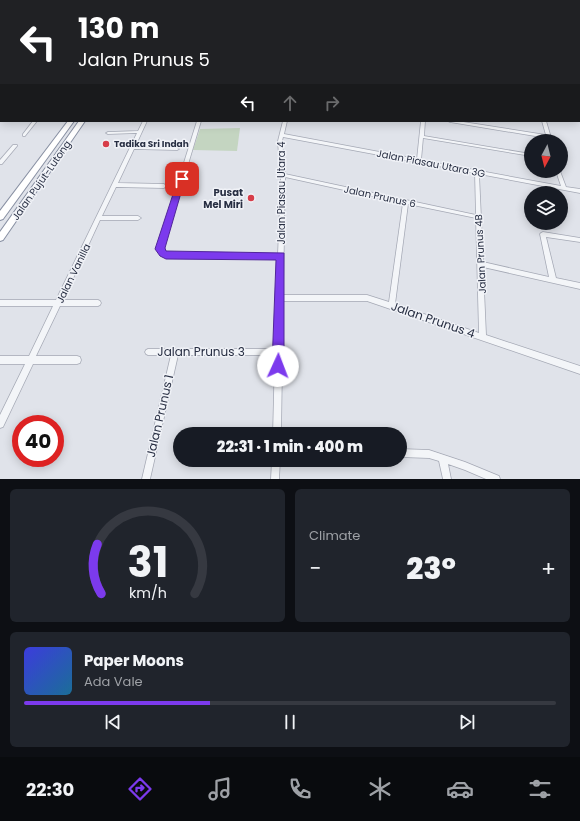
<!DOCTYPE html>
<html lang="en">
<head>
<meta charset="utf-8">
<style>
  body { margin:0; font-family:Poppins,sans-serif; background:#20242c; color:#f1f3f6; height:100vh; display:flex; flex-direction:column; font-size:15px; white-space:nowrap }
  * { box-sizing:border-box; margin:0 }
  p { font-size:13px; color:#9ea1a6 }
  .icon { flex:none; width:22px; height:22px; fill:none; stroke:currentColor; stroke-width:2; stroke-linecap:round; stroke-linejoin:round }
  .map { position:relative; height:479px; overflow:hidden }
  .details { display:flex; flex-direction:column; gap:10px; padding:10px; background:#0d0f14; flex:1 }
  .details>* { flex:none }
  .hud { position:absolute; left:0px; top:0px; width:580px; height:122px; box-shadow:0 2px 10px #0003; background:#202124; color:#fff; overflow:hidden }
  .needle { width:26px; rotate:187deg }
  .buttons { position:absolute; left:524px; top:134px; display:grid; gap:8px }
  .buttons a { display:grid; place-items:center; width:44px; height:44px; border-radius:50%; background:#171b24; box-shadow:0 2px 10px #0003; font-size:20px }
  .speed { position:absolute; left:12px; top:415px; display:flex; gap:8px; font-size:20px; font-weight:700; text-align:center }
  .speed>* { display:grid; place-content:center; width:52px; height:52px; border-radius:50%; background:#171b24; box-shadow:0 2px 10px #0003; line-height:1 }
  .speed .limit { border:6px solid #d22; background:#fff; color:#111 }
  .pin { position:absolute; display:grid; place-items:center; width:34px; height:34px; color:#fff; margin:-17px; border-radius:8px; box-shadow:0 2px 6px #0006 }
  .me { position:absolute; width:44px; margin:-22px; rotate:2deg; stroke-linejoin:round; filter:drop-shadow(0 0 3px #0008) }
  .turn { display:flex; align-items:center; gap:14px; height:84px; padding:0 12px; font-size:18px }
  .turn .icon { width:52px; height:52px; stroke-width:2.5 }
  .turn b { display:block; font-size:28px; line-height:34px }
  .lanes { display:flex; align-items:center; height:38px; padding:0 12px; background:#0003; justify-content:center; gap:20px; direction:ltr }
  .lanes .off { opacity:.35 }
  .big { font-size:30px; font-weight:800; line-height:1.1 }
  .details .tile { flex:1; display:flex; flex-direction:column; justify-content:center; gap:6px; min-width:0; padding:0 14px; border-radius:6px; background:#20242c }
  .details .dial { align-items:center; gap:0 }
  .dial svg { height:104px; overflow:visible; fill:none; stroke:#363941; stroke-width:7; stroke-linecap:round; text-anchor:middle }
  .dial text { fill:#f1f3f6; stroke:none }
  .song { display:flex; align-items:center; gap:12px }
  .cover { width:48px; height:48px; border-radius:6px; background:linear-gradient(135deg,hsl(240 70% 55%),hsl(200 70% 35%)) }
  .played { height:4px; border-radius:2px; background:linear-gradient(90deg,#7c3aed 35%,#363941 35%) }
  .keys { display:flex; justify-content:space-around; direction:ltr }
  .heat { display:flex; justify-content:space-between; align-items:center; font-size:22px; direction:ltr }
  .details .tiles { flex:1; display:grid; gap:10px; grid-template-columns:1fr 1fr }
  .tile:last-child { grid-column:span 2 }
  .trip { position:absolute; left:173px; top:427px; width:234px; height:40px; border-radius:20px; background:#171b24; box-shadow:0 2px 10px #0003; font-weight:800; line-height:40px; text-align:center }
  .dock { display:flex; height:64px; justify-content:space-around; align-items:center; background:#090b0e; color:#9ea1a6 }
  .dock .icon { width:28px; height:28px }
  .dock .on { color:#7c3aed }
  .dock b { font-size:18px; color:#f1f3f6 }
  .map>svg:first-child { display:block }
</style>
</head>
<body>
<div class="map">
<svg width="580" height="479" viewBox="0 0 580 479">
  <rect width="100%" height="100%" fill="#e0e3ea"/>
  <polygon fill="#c4d5c1" points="240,128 237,151 193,150 200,129"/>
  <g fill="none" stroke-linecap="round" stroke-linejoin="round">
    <defs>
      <g id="minor">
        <polygon points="75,0 77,0 76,1 74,1"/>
        <polygon points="95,0 104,0 105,1 94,1"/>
        <polygon points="175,0 203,0 204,1 174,1"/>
        <rect x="230" y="0" width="2" height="1"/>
        <rect x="348" y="0" width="2" height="1"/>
        <rect x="522" y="0" width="2" height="1"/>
        <rect x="527" y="0" width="2" height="1"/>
        <rect x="0" y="7" width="1" height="2"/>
        <rect x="0" y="13" width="1" height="2"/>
        <rect x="579" y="16" width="1" height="2"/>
        <rect x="0" y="26" width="1" height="2"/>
        <rect x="0" y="34" width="1" height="2"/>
        <rect x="0" y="46" width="1" height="2"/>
        <rect x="0" y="61" width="1" height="3"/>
        <rect x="0" y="72" width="1" height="2"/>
        <rect x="579" y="103" width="1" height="3"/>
        <rect x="0" y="107" width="1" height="2"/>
        <rect x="579" y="114" width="1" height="5"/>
        <rect x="0" y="115" width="1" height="3"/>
        <polygon points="33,121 37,121 25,136 23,136 23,134"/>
        <polygon points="143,121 147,121 135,147 177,148 179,149 177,150 134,149 118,183 164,184 166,186 164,188 116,187 102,216 138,216 141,218 138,220 100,220 63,300 98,300 100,301 101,303 100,305 98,306 60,306 36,356 77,356 80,357 81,360 80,363 77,364 33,364 3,427 0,428 0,415 25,364 0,364 0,356 29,356 53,306 0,306 0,300 56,300 137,133 108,134 106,133 108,132 138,131"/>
        <path d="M 197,121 L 201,121 L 163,248 L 167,253 L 278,254 L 281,178 L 280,175 L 280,174 L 278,141 L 283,121 L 287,121 L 284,134 L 417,159 L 421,121 L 425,121 L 424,136 L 531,154 L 531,156 L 423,138 L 421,160 L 561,186 L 556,171 L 560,171 L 566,187 L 580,189 L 580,193 L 479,174 L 483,262 L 549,277 L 540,234 L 541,233 L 543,232 L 580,238 L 580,242 L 546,237 L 556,278 L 580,283 L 580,289 L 483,267 L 486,335 L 580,366 L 580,374 L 367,301 L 283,301 L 281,434 L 273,434 L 275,355 L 178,355 L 150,479 L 142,479 L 171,355 L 148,355 L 146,354 L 145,352 L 146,350 L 148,349 L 276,349 L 278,258 L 166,257 L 164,257 L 157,249 ZM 283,137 L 475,173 L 476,215 L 285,174 L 282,141 ZM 285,177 L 403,203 L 389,302 L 367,295 L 283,295 ZM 408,204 L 476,218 L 479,333 L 395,304 Z"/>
        <polygon points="448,121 457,121 546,135 542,121 546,121 552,141 548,141 547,138 450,122"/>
        <polygon points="13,145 17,145 17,146 2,164 0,164 0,160"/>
        <polygon points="400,449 429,450 465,462 499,476 500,479 486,479 465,470 448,464 451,479 443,479 439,461 429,458 400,457"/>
        <polygon points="272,460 280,460 279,479 271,479"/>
      </g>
      <g id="highway">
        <polygon points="157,0 161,0 156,1"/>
        <polygon points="164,0 168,0 163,1"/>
        <polygon points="68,121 74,121 3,219 0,220 0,211"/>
        <polygon points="79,121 85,121 3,240 0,241 0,232"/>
      </g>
    </defs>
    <use href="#minor" stroke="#a5a9b5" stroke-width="1.5"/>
    <use href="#highway" stroke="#878fa2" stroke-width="2"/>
    <use href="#minor" fill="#f3f5f8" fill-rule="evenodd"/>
    <use href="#highway" fill="#fff" fill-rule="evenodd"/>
  </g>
  <polygon fill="#7c3aed" stroke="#51269a" points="182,176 185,179 165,248 166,251 284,253 284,366 282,370 278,371 274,370 272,366 276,260 166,259 160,256 155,249 178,179"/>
  <g fill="#d73d49" stroke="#f0f2f7" stroke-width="1.5">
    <circle cx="106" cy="144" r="4"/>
    <circle cx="251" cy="198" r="4"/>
  </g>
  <g text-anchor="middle" stroke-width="3" stroke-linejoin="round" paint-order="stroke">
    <g font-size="9" font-weight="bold" fill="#282f43" stroke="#f0f2f7" text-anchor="start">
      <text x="114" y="147">Tadika Sri Indah</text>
    </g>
    <g font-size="10" fill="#282f43" stroke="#f0f2f7">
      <text transform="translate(431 163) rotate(11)" y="4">Jalan Piasau Utara 3G</text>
      <text transform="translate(41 180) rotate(-55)" y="4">Jalan Pujut-Lutong</text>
      <text transform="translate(281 193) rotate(-90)" y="4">Jalan Piasau Utara 4</text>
      <text transform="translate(380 196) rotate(12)" y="4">Jalan Prunus 6</text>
      <text transform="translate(480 254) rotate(-93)" y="4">Jalan Prunus 4B</text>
      <text transform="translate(73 273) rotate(-64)" y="4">Jalan Vanilla</text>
    </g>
    <g font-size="10" font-weight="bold" fill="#282f43" stroke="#f0f2f7" text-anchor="end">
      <text x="243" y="196">Pusat<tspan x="243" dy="12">Mel Miri</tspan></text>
    </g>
    <g font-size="12" fill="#282f43" stroke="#f0f2f7">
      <text transform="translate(433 320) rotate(19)" y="4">Jalan Prunus 4</text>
      <text x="201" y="356">Jalan Prunus 3</text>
      <text transform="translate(160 416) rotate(-77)" y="4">Jalan Prunus 1</text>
    </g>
  </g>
</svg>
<div class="buttons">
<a><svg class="needle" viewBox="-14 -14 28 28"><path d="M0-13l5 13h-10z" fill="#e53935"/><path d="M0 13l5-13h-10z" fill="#9ea1a6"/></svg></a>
<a><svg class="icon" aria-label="layers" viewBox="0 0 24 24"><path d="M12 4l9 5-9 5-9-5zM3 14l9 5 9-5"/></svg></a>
</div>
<div class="speed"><div class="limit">40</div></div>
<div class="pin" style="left:182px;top:179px;background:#d93025"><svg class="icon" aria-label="arrive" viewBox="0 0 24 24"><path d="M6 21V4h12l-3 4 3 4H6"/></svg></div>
<svg class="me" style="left:278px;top:366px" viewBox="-20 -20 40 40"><circle r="19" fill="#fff"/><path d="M0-13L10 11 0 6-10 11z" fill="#7c3aed"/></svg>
<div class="trip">22:31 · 1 min · 400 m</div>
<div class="hud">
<div class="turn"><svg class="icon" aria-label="left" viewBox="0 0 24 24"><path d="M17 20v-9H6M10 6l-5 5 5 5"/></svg><div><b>130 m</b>Jalan Prunus 5</div></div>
<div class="lanes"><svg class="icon" aria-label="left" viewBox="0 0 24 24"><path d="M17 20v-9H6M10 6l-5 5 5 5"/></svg><svg class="icon off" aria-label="ahead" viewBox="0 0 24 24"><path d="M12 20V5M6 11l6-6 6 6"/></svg><svg class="icon off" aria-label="right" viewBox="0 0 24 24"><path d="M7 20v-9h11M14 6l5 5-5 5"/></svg></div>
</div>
</div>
<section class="details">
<div class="tiles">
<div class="tile dial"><svg viewBox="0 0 100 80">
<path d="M14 69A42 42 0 1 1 86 69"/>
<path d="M14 69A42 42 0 0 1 11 31" stroke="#7c3aed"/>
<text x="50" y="56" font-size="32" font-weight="700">31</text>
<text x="50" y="72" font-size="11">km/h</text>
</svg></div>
<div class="tile"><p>Climate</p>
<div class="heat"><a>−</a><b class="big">23°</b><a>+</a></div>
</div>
<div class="tile">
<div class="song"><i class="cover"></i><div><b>Paper Moons</b><p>Ada Vale</p></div></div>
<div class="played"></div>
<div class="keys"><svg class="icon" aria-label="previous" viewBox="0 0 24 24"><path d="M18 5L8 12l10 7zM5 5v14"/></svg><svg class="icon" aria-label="pause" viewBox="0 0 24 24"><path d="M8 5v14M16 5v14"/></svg><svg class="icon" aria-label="next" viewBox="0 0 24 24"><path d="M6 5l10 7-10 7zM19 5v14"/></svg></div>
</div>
</div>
</section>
<nav class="dock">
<b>22:30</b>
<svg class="icon on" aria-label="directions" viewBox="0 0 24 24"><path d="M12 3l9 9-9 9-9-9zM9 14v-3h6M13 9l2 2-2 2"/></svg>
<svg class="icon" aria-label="music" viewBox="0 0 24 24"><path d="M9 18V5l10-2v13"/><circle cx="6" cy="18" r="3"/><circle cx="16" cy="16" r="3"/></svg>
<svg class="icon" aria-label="phone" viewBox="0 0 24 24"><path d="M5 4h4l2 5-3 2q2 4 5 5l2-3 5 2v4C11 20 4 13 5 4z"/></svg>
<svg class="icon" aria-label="climate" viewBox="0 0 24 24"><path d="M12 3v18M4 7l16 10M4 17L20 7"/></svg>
<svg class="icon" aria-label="car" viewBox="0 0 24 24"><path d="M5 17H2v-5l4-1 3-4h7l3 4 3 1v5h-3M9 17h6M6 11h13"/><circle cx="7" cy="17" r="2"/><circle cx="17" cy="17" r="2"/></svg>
<svg class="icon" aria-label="filters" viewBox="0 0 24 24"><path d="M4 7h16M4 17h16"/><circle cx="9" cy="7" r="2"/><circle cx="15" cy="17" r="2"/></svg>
</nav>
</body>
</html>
